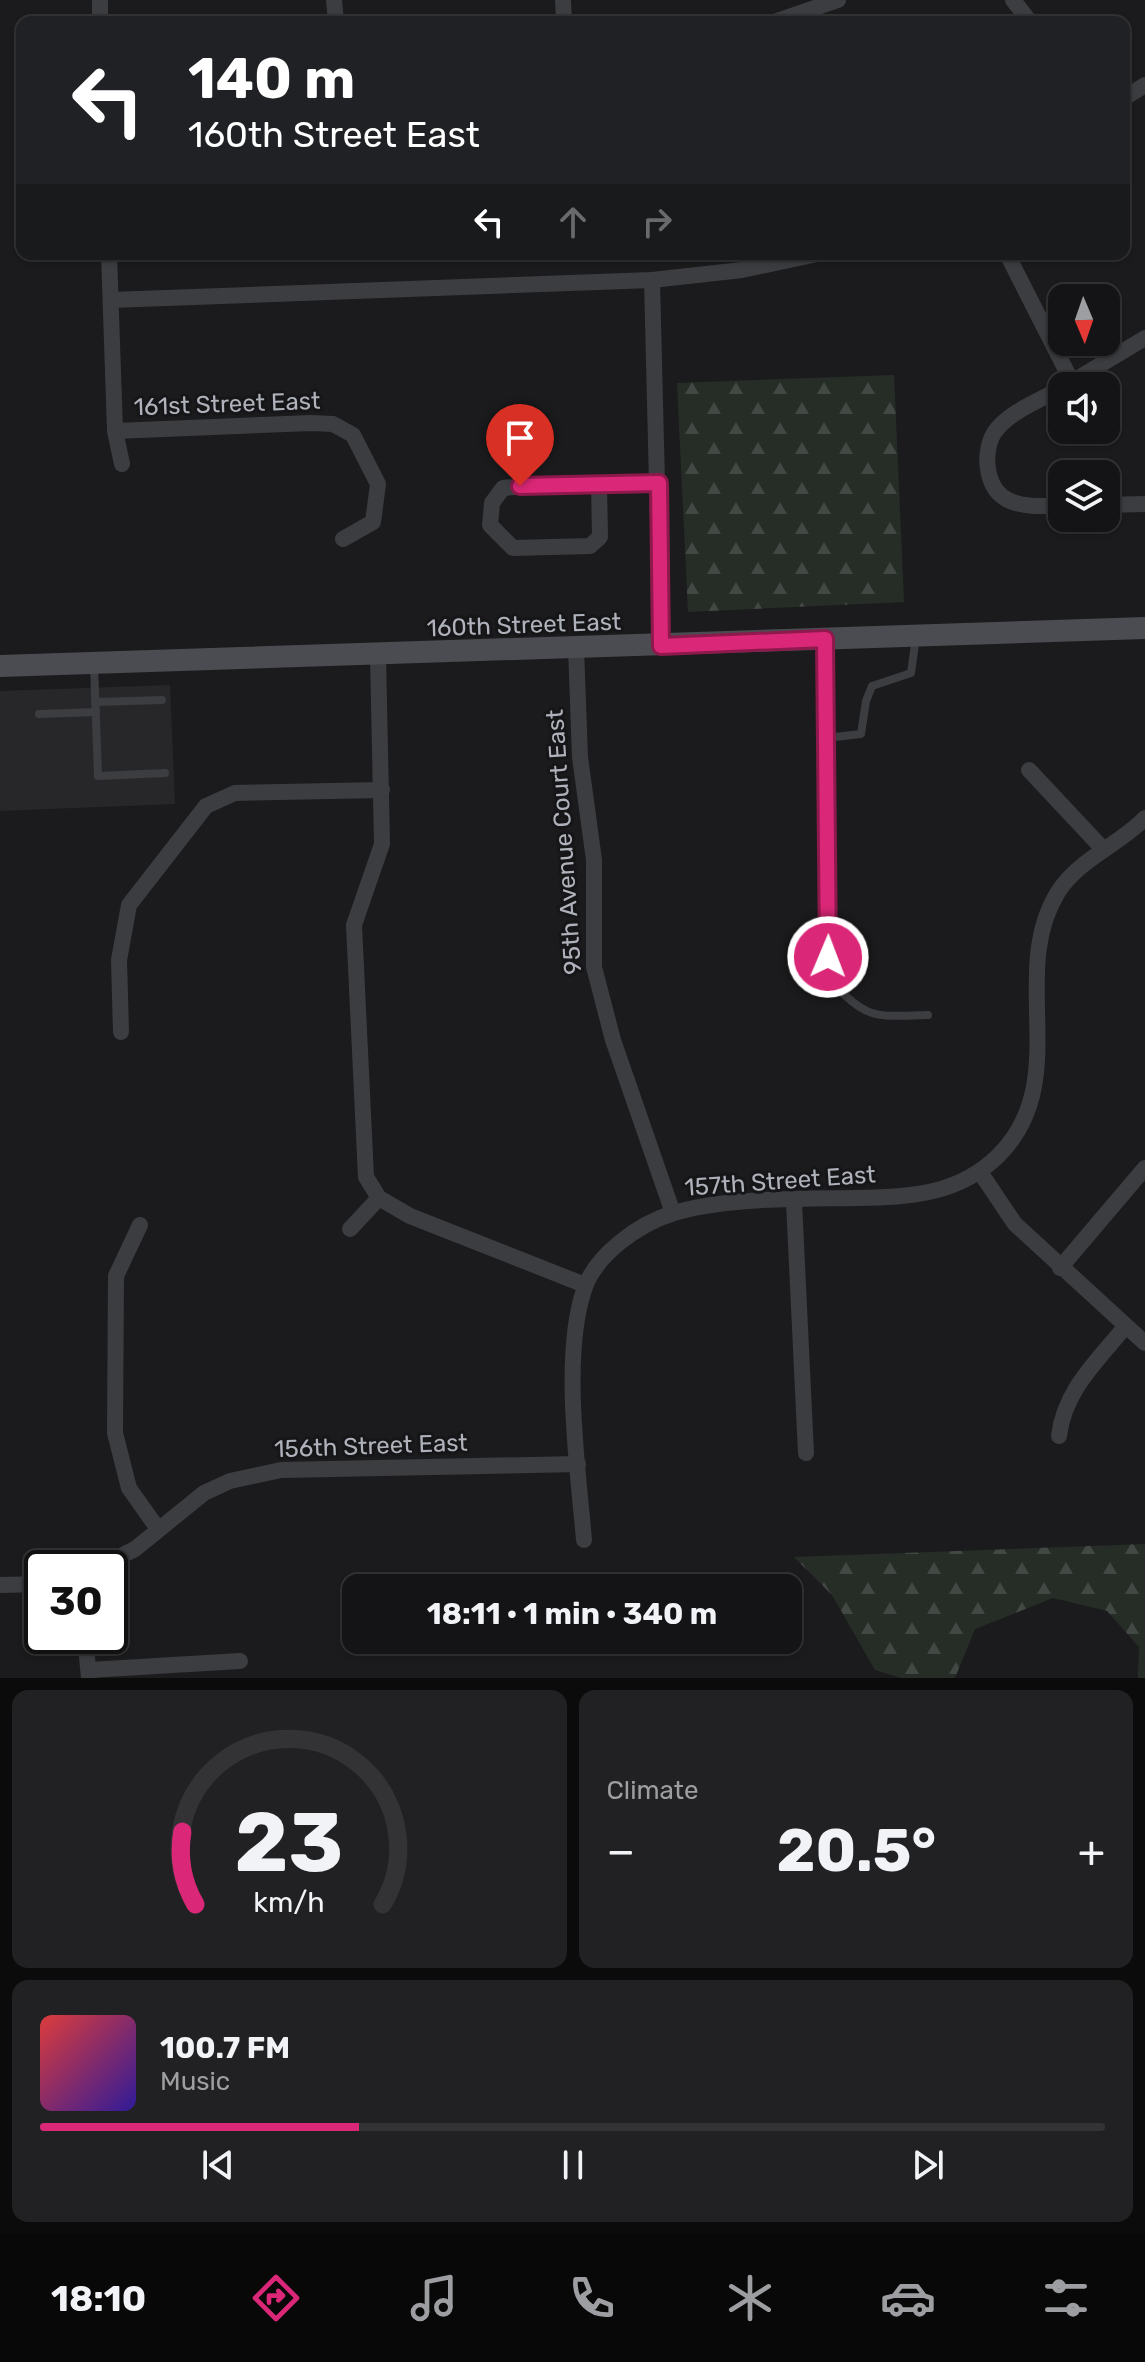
<!DOCTYPE html>
<html lang="en">
<head>
<meta charset="utf-8">
<style>
  body { margin:0; font-family:Rubik,sans-serif; background:#212123; color:#f1f3f6; height:100vh; display:flex; flex-direction:column; font-size:30px; white-space:nowrap }
  * { box-sizing:border-box; margin:0 }
  p { font-size:26px; color:#9d9ea1 }
  .icon { flex:none; width:44px; height:44px; fill:none; stroke:currentColor; stroke-width:2; stroke-linecap:round; stroke-linejoin:round }
  .map { position:relative; height:1678px; overflow:hidden }
  .sheet { display:flex; flex-direction:column; gap:12px; padding:12px; background:#0b0b0c; flex:1 }
  .sheet>* { flex:none }
  .guide { position:absolute; left:16px; top:16px; width:1114px; height:244px; border-radius:16px; box-shadow:0 2px 6px #0004,0 0 0 2px #333335; background:#202124; color:#fff; overflow:hidden }
  .needle { width:52px; rotate:178deg }
  .fabs { position:absolute; left:1048px; top:284px; display:grid; gap:16px }
  .fabs a { display:grid; place-items:center; width:72px; height:72px; border-radius:16px; background:#141416; box-shadow:0 2px 6px #0004,0 0 0 2px #333335; font-size:40px }
  .speed { position:absolute; left:24px; top:1550px; display:flex; gap:16px; font-size:40px; font-weight:700; text-align:center }
  .speed>* { display:grid; place-content:center; width:104px; height:104px; border-radius:50%; background:#141416; box-shadow:0 2px 6px #0004,0 0 0 2px #333335; line-height:1 }
  .speed .limit { border:4px solid #111; border-radius:12px; background:#fff; color:#111 }
  .pin { position:absolute; display:grid; place-items:center; width:68px; height:68px; color:#fff; margin:-82px -34px; border-radius:50% 50% 50% 0; rotate:-45deg; box-shadow:0 0 8px #0007 }
  .pin .icon { rotate:45deg }
  .me { position:absolute; width:88px; margin:-44px; rotate:1deg; stroke-linejoin:round; filter:drop-shadow(0 0 6px #0008) }
  .turn { display:flex; align-items:center; gap:28px; height:168px; padding:0 40px; font-size:36px }
  .turn .icon { width:104px; height:104px; stroke-width:2.5 }
  .turn b { display:block; font-size:56px; line-height:68px }
  .lanes { display:flex; align-items:center; height:76px; padding:0 40px; background:#0003; justify-content:center; gap:40px; direction:ltr }
  .lanes .off { opacity:.35 }
  .big { font-size:60px; font-weight:700; line-height:1.1 }
  .sheet .tile { flex:1; display:flex; flex-direction:column; justify-content:center; gap:12px; min-width:0; padding:0 28px; border-radius:16px; background:#212123 }
  .sheet .dial { align-items:center; gap:0 }
  .dial svg { height:208px; overflow:visible; fill:none; stroke:#333335; stroke-width:7; stroke-linecap:round; text-anchor:middle }
  .dial text { fill:#f1f3f6; stroke:none }
  .song { display:flex; align-items:center; gap:24px }
  .cover { width:96px; height:96px; border-radius:12px; background:linear-gradient(135deg,hsl(0 70% 55%),hsl(250 70% 35%)) }
  .played { height:8px; border-radius:4px; background:linear-gradient(90deg,#db2777 30%,#333335 30%) }
  .keys { display:flex; justify-content:space-around; direction:ltr }
  .heat { display:flex; justify-content:space-between; align-items:center; font-size:44px; direction:ltr }
  .sheet .tiles { flex:1; display:grid; gap:12px; grid-template-columns:1fr 1fr }
  .tile:last-child { grid-column:span 2 }
  .trip { position:absolute; left:342px; top:1574px; width:460px; height:80px; border-radius:16px; background:#141416; box-shadow:0 2px 6px #0004,0 0 0 2px #333335; font-weight:700; line-height:80px; text-align:center }
  .tab-bar { display:flex; height:128px; justify-content:space-around; align-items:center; background:#080809; color:#9d9ea1 }
  .tab-bar .icon { width:56px; height:56px }
  .tab-bar .selected { color:#db2777 }
  .tab-bar b { font-size:36px; color:#f1f3f6 }
  .map>svg:first-child { display:block }
</style>
</head>
<body>
<div class="map">
<svg width="1145" height="1678" viewBox="0 0 1145 1678">
  <defs>
    <pattern id="forest-firs" width="22" height="20" patternUnits="userSpaceOnUse" patternTransform="scale(2)"><rect width="22" height="20" fill="#252d26"/><path d="M5 1l3.5 6h-7zM16 11l3.5 6h-7z" fill="#424944"/></pattern>
  </defs>
  <rect width="100%" height="100%" fill="#1b1b1d"/>
  <polygon fill="#27272a" points="170,685 175,804 0,811 0,691"/>
  <g fill="url(#forest-firs)">
    <polygon points="894,375 904,602 688,612 677,383"/>
    <polygon points="1145,1544 1145,1678 1138,1678 1139,1647 1107,1611 1053,1598 975,1629 955,1678 901,1678 875,1670 832,1595 794,1557"/>
  </g>
  <g fill="none" stroke-linecap="round" stroke-linejoin="round">
    <g stroke="#3c3d41" stroke-width="8">
      <polyline points="94,664 98,776 165,773"/>
      <polyline points="95,702 162,700"/>
      <polyline points="39,714 96,712"/>
      <polyline points="826,738 861,734 866,701 872,686 911,673 916,637"/>
      <path d="M 827,979 C 870,1019 869,1017 928,1015"/>
    </g>
    <g stroke="#3c3d41" stroke-width="16">
      <polyline points="100,0 100,22"/>
      <polyline points="334,0 336,22"/>
      <polyline points="563,0 564,22"/>
      <polyline points="1013,0 1030,22"/>
      <polyline points="774,22 838,0"/>
      <polyline points="1124,98 1145,85"/>
      <polyline points="109,254 115,431 122,464"/>
      <polyline points="1007,254 1072,382"/>
      <polyline points="652,280 661,646"/>
      <polyline points="111,300 652,280 742,270 817,254"/>
      <polyline points="1065,386 1145,338"/>
      <path d="M 1062,388 C 1041,400 1008,412 994,433 C 988,443 986,458 988,469 C 994,510 1030,506 1062,506"/>
      <polyline points="115,431 311,423 333,424 353,435 378,484 373,522 343,539"/>
      <path d="M 599,484 L 600,537 L 590,546 L 513,548 L 490,525 L 492,503 L 503,488 C 555,483 607,484 659,483"/>
      <polyline points="1106,505 1145,504"/>
      <polyline points="825,639 827,979"/>
      <polyline points="576,648 580,757 594,860 594,967 613,1040 673,1213"/>
      <polyline points="378,656 382,844 354,925 366,1177 379,1198 410,1216 585,1285"/>
      <polyline points="1029,770 1103,849"/>
      <polyline points="121,1032 119,960 129,905 206,806 235,793 382,790"/>
      <polyline points="980,1172 1015,1224 1145,1343"/>
      <polyline points="794,1202 806,1453"/>
      <polyline points="140,1225 116,1276 115,1433 129,1488 158,1529"/>
      <polyline points="350,1229 379,1198"/>
      <polyline points="1060,1268 1145,1168"/>
      <path d="M 1059,1436 C 1064,1391 1097,1361 1125,1327"/>
      <path d="M 584,1540 C 578,1468 561,1354 585,1287 C 597,1254 639,1224 671,1214 C 721,1197 804,1199 857,1198 C 910,1197 958,1195 998,1156 C 1074,1081 1007,974 1058,892 C 1079,859 1119,845 1145,818"/>
      <polyline points="97,1568 135,1549 204,1493 230,1481 281,1470 578,1464"/>
      <polyline points="0,1585 42,1584"/>
      <polyline points="85,1636 89,1678"/>
      <polyline points="89,1670 240,1661"/>
    </g>
    <polyline stroke="#4b4c51" stroke-width="22" points="0,666 1145,628"/>
  </g>
  <g fill="none" stroke-linecap="round" stroke-linejoin="round">
    <defs>
      <polyline id="route" points="520,486 659,483 661,646 825,639 828,957"/>
    </defs>
    <use href="#route" stroke="#8e194d" stroke-width="20"/>
    <use href="#route" stroke="#db2777" stroke-width="14"/>
  </g>
  <g text-anchor="middle" stroke-width="6" stroke-linejoin="round" paint-order="stroke">
    <g font-size="24" fill="#afb2bb" stroke="#161618">
      <text transform="translate(227 404) rotate(-2)" y="8">161st Street East</text>
      <text transform="translate(524 625) rotate(-2)" y="8">160th Street East</text>
      <text transform="translate(564 842) rotate(-94)" y="8">95th Avenue Court East</text>
      <text transform="translate(780 1181) rotate(-4)" y="8">157th Street East</text>
      <text transform="translate(371 1446) rotate(-2)" y="8">156th Street East</text>
    </g>
  </g>
</svg>
<div class="fabs">
<a><svg class="needle" viewBox="-14 -14 28 28"><path d="M0-13l5 13h-10z" fill="#e53935"/><path d="M0 13l5-13h-10z" fill="#9d9ea1"/></svg></a>
<a><svg class="icon" aria-label="sound" viewBox="0 0 24 24"><path d="M4 9h4l5-4v14l-5-4H4zM17 9q2 3 0 6"/></svg></a>
<a><svg class="icon" aria-label="layers" viewBox="0 0 24 24"><path d="M12 4l9 5-9 5-9-5zM3 14l9 5 9-5"/></svg></a>
</div>
<div class="speed"><div class="limit">30</div></div>
<div class="pin" style="left:520px;top:486px;background:#d93025"><svg class="icon" aria-label="arrive" viewBox="0 0 24 24"><path d="M6 21V4h12l-3 4 3 4H6"/></svg></div>
<svg class="me" style="left:828px;top:957px" viewBox="-20 -20 40 40"><circle r="17" fill="#db2777" stroke="#fff" stroke-width="3"/><path d="M0-11L8 9 0 5-8 9z" fill="#fff"/></svg>
<div class="trip">18:11 · 1 min · 340 m</div>
<div class="guide">
<div class="turn"><svg class="icon" aria-label="left" viewBox="0 0 24 24"><path d="M17 20v-9H6M10 6l-5 5 5 5"/></svg><div><b>140 m</b>160th Street East</div></div>
<div class="lanes"><svg class="icon" aria-label="left" viewBox="0 0 24 24"><path d="M17 20v-9H6M10 6l-5 5 5 5"/></svg><svg class="icon off" aria-label="ahead" viewBox="0 0 24 24"><path d="M12 20V5M6 11l6-6 6 6"/></svg><svg class="icon off" aria-label="right" viewBox="0 0 24 24"><path d="M7 20v-9h11M14 6l5 5-5 5"/></svg></div>
</div>
</div>
<section class="sheet">
<div class="tiles">
<div class="tile dial"><svg viewBox="0 0 100 80">
<path d="M14 69A42 42 0 1 1 86 69"/>
<path d="M14 69A42 42 0 0 1 9 41" stroke="#db2777"/>
<text x="50" y="56" font-size="32" font-weight="700">23</text>
<text x="50" y="72" font-size="11">km/h</text>
</svg></div>
<div class="tile"><p>Climate</p>
<div class="heat"><a>−</a><b class="big">20.5°</b><a>+</a></div>
</div>
<div class="tile">
<div class="song"><i class="cover"></i><div><b>100.7 FM</b><p>Music</p></div></div>
<div class="played"></div>
<div class="keys"><svg class="icon" aria-label="previous" viewBox="0 0 24 24"><path d="M18 5L8 12l10 7zM5 5v14"/></svg><svg class="icon" aria-label="pause" viewBox="0 0 24 24"><path d="M8 5v14M16 5v14"/></svg><svg class="icon" aria-label="next" viewBox="0 0 24 24"><path d="M6 5l10 7-10 7zM19 5v14"/></svg></div>
</div>
</div>
</section>
<nav class="tab-bar">
<b>18:10</b>
<svg class="icon selected" aria-label="directions" viewBox="0 0 24 24"><path d="M12 3l9 9-9 9-9-9zM9 14v-3h6M13 9l2 2-2 2"/></svg>
<svg class="icon" aria-label="music" viewBox="0 0 24 24"><path d="M9 18V5l10-2v13"/><circle cx="6" cy="18" r="3"/><circle cx="16" cy="16" r="3"/></svg>
<svg class="icon" aria-label="phone" viewBox="0 0 24 24"><path d="M5 4h4l2 5-3 2q2 4 5 5l2-3 5 2v4C11 20 4 13 5 4z"/></svg>
<svg class="icon" aria-label="climate" viewBox="0 0 24 24"><path d="M12 3v18M4 7l16 10M4 17L20 7"/></svg>
<svg class="icon" aria-label="car" viewBox="0 0 24 24"><path d="M5 17H2v-5l4-1 3-4h7l3 4 3 1v5h-3M9 17h6M6 11h13"/><circle cx="7" cy="17" r="2"/><circle cx="17" cy="17" r="2"/></svg>
<svg class="icon" aria-label="filters" viewBox="0 0 24 24"><path d="M4 7h16M4 17h16"/><circle cx="9" cy="7" r="2"/><circle cx="15" cy="17" r="2"/></svg>
</nav>
</body>
</html>
